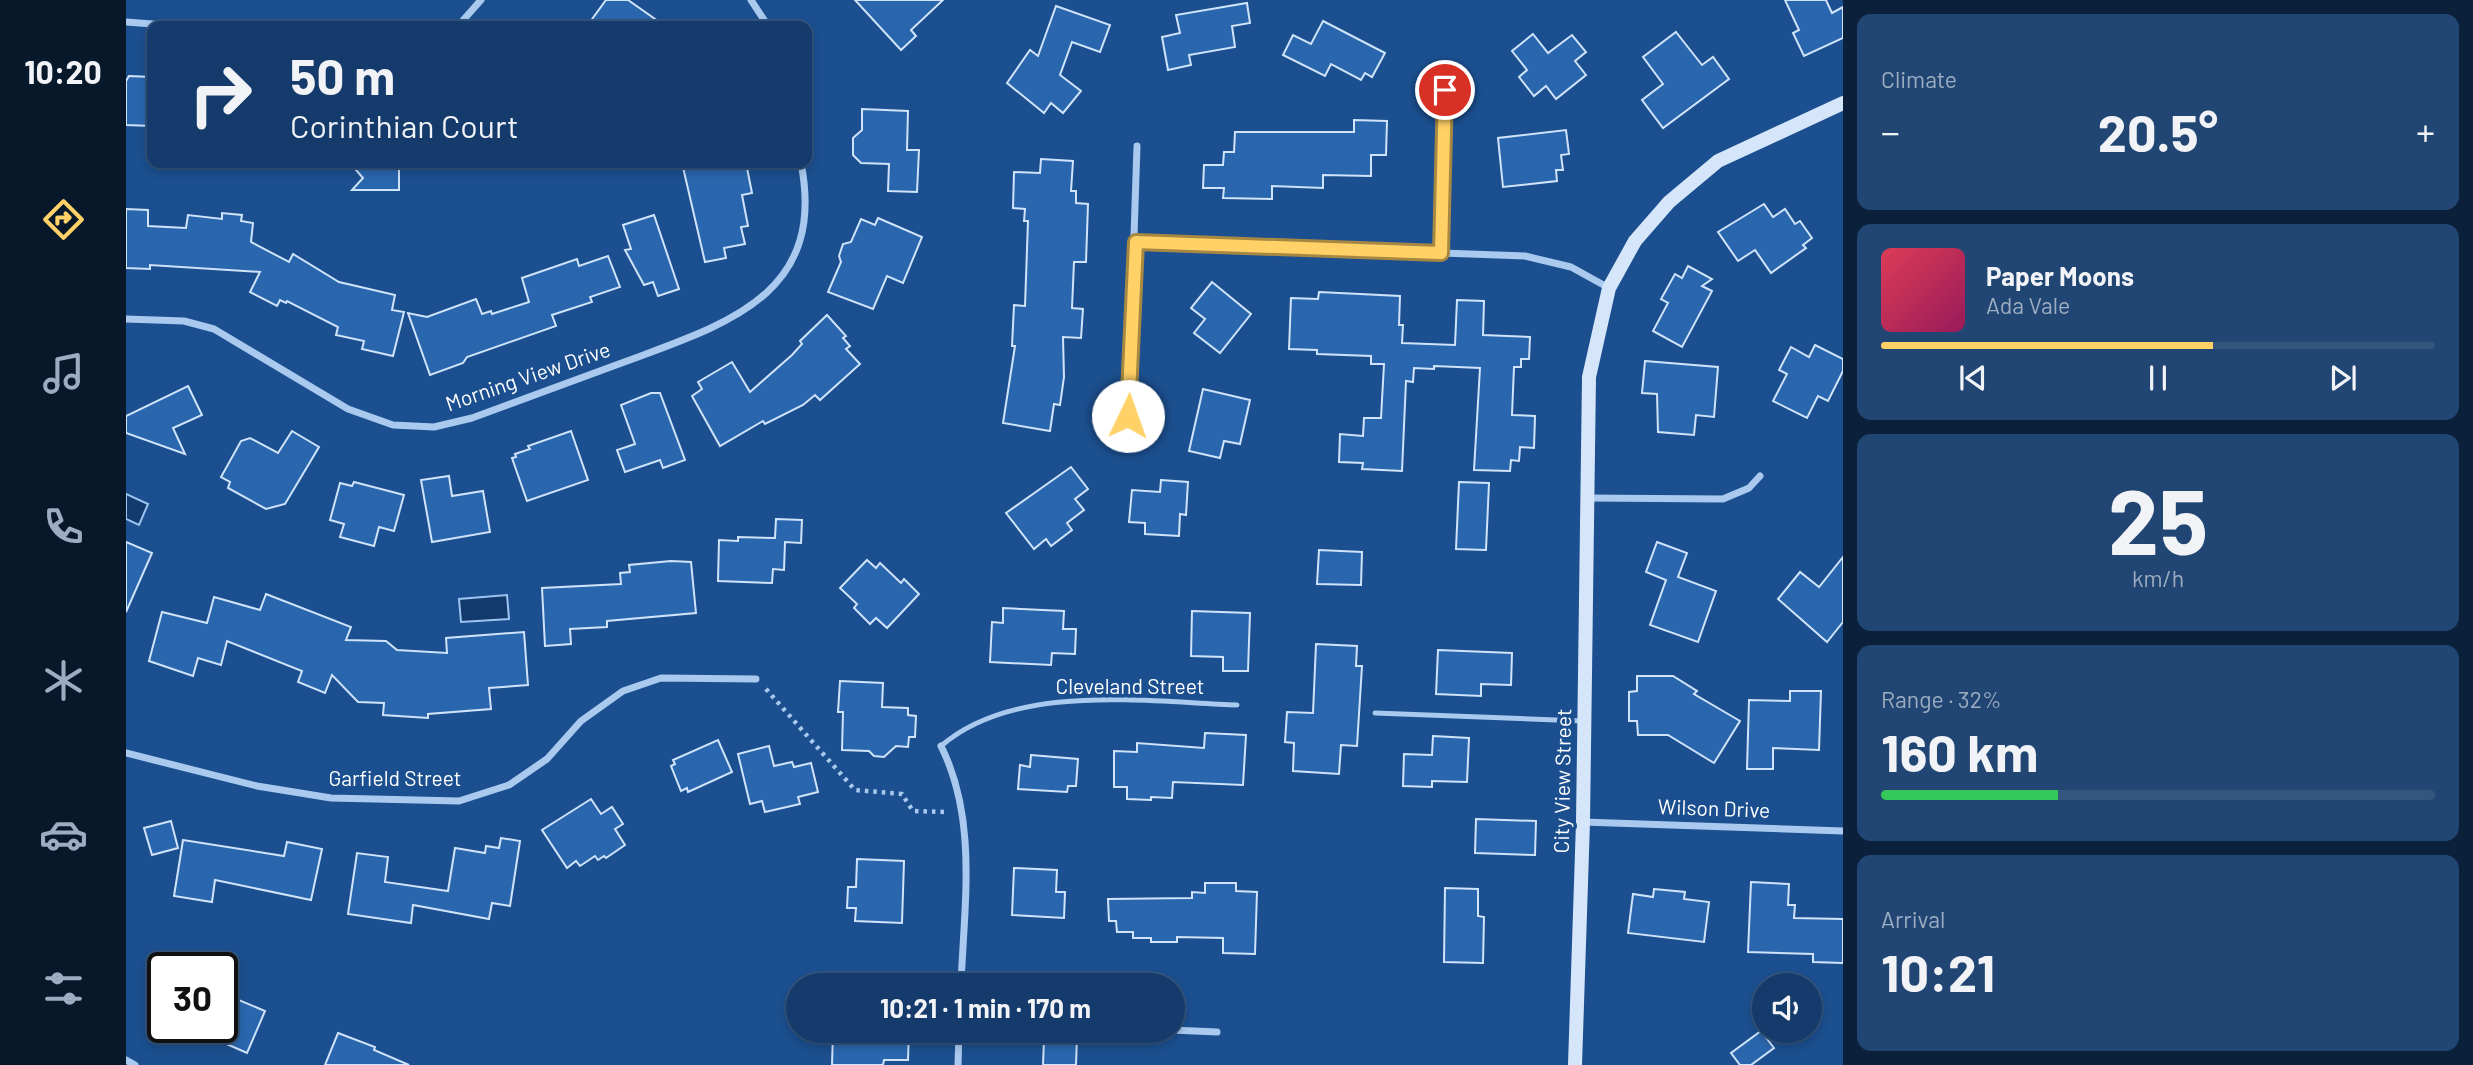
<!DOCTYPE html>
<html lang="en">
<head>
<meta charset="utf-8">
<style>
  body { margin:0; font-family:Barlow,sans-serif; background:#214673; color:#f1f3f6; height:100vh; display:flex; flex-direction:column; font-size:26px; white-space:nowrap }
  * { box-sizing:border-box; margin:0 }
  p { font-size:23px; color:#9dadc1 }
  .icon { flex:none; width:38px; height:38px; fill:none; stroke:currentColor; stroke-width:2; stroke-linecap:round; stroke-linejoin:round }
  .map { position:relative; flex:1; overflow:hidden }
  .drawer { display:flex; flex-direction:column; gap:14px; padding:14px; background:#0b203b; width:630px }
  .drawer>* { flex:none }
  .hud { position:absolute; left:21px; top:21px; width:665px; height:147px; border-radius:14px; box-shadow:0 4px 10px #0003,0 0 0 2px #33557e; background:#143b6b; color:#f1f3f6; overflow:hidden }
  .tools { position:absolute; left:1626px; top:973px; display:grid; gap:14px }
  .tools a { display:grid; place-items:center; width:70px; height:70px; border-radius:50%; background:#143b6b; box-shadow:0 4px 10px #0003,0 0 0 2px #33557e; font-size:35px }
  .speed { position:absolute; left:21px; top:952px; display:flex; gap:14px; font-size:35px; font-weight:700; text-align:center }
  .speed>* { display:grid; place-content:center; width:91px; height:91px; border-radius:50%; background:#143b6b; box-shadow:0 4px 10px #0003,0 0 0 2px #33557e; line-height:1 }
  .speed .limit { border:4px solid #111; border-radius:10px; background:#fff; color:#111 }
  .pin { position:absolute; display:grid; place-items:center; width:60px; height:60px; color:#fff; margin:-30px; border:4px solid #fff; border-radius:50%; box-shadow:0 2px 7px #0007 }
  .me { position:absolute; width:77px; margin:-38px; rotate:3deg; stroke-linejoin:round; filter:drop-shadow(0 0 5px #0008) }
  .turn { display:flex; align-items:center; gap:24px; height:147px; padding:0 28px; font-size:32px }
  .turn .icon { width:91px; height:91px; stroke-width:2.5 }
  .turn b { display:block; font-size:49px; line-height:60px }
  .big { font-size:52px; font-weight:700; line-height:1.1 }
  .drawer .tile { flex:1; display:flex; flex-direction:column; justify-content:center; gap:10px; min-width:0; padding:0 24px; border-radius:14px; background:#214673 }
  .drawer .dial { align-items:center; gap:0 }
  .dial b { font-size:91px; line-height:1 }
  .song { display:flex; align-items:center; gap:21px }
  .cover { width:84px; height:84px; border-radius:10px; background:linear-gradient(135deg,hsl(350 70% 55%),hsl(330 70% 35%)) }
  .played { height:7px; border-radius:4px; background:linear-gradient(90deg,#ffd166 60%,#33557e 60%) }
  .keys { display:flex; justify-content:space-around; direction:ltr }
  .heat { display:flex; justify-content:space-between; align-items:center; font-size:38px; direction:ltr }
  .charge { height:10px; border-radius:5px; background:linear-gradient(90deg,#34c759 32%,#33557e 0) }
  .trip { position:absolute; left:660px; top:973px; width:399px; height:70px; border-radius:35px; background:#143b6b; box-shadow:0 4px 10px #0003,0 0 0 2px #33557e; font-weight:700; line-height:70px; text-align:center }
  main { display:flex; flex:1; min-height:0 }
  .menu { display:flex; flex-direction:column; width:126px; justify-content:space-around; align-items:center; background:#08182b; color:#9dadc1 }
  .menu .icon { width:49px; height:49px }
  .menu .selected { color:#ffd166 }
  .menu b { font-size:32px; color:#f1f3f6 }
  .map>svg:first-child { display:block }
</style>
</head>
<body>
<main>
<nav class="menu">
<b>10:20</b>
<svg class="icon selected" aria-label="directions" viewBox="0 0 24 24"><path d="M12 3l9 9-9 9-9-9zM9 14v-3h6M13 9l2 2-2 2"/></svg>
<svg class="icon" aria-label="music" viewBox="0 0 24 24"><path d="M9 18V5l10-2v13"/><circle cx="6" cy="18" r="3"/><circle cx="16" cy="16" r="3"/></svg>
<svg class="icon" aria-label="phone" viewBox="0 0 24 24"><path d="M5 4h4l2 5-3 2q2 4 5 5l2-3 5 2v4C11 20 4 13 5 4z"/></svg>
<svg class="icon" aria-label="climate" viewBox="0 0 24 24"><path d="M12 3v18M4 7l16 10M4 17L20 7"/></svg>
<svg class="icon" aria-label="car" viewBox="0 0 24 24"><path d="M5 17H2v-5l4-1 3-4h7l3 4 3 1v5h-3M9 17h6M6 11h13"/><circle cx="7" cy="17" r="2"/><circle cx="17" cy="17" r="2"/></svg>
<svg class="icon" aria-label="filters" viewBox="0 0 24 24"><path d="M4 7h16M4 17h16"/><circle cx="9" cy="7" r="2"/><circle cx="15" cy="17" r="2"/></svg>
</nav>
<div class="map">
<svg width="1717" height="1065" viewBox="0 0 1717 1065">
  <rect width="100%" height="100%" fill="#1b4f8f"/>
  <g fill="#123a6d" stroke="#9cc4f0" stroke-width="2">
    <polygon points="0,494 22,504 13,525 0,519"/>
    <polygon points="381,595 383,619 335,622 333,599"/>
  </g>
  <g fill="#2a66ad" stroke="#cfe3fa" stroke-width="2">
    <polygon points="480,0 502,0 539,26 461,26"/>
    <polygon points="729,0 817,0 785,30 790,36 775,50"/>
    <polygon points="1659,0 1700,0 1706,13 1717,7 1717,38 1678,56 1667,33 1673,30"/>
    <polygon points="1121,3 1124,23 1106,26 1109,47 1063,55 1065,65 1042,70 1036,37 1054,33 1050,15"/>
    <polygon points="930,6 984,25 974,52 946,42 934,75 955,91 937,113 925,103 918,113 881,83 904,50 912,56"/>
    <polygon points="1197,21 1259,53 1246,77 1239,73 1235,80 1205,64 1199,76 1157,55 1167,35 1185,44"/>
    <polygon points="1550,32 1576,65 1587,57 1603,79 1537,128 1516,100 1537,84 1517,57"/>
    <polygon points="1407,34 1422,53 1446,35 1460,52 1449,61 1460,75 1430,99 1420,86 1408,96 1393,77 1401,70 1386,51"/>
    <polygon points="3,76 26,77 26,126 0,125 0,81"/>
    <polygon points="736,109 782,111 781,150 793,150 791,192 762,191 763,164 735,163 727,155 727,138 736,130"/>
    <polygon points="1228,120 1261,121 1260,155 1245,155 1245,176 1197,175 1197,188 1146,186 1146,199 1097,198 1098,188 1077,188 1078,165 1097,165 1098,152 1108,152 1109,132 1228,132"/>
    <polygon points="1440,130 1443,154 1435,155 1437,170 1430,170 1431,181 1377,187 1372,138"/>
    <polygon points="915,159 947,161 945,191 950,191 950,203 962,204 960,262 948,262 946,308 957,309 955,338 937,337 938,377 934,405 928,404 924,431 877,423 889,346 886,346 888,305 899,306 902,221 898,221 899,209 887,208 888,172 914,173"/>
    <polygon points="224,163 273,163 273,190 226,190 237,178"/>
    <polygon points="556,163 620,163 626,193 616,195 622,226 615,227 619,244 598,248 600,258 579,262"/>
    <polygon points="1638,204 1647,217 1659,209 1669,224 1674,221 1686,238 1677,245 1680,248 1645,273 1629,250 1612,261 1592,232"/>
    <polygon points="0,209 22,210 22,226 60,228 62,215 96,219 96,213 116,215 115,221 127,223 125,242 163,262 167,254 213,282 269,295 266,310 278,312 267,356 236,349 238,341 210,335 212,327 161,301 160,303 154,300 151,306 124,292 134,272 24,265 24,269 0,268"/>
    <polygon points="528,215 553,289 532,296 527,282 518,285 499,250 505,249 497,225"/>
    <polygon points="752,218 796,237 777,283 761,276 747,309 702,292 715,262 713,256 717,244 725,242 735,219 749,225"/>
    <polygon points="482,256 494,287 464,297 466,302 426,315 430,326 341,357 337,363 304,375 282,313 301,317 350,299 356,314 365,311 366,314 403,302 396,278 451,259 453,266"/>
    <polygon points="1562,266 1586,279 1576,286 1586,291 1556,347 1527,331 1542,303 1535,299 1549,274 1556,278"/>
    <polygon points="1086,282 1125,314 1094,353 1068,333 1079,319 1065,308"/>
    <polygon points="1193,292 1274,296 1273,325 1277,325 1276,343 1329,345 1331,300 1358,301 1357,335 1404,337 1403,359 1395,359 1395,367 1388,367 1386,415 1409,416 1408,448 1394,447 1393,461 1385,460 1384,471 1348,470 1354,368 1308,366 1308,369 1288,368 1287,382 1280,381 1276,471 1236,469 1237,463 1213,462 1214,434 1237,436 1238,418 1255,418 1258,364 1245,364 1245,356 1191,354 1191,350 1163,349 1165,298 1192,299"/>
    <polygon points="701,315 720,336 717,338 724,346 720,349 734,364 694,400 689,395 677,405 639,424 637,421 594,446 566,396 576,389 572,382 606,362 624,392 666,355 676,344 674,341"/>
    <polygon points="1689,345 1717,359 1717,371 1702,401 1692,396 1681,418 1647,401 1661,374 1653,370 1665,347 1683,357"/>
    <polygon points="1519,361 1592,367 1588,417 1570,415 1568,435 1532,432 1531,394 1516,393"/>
    <polygon points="62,386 76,415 47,428 59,454 0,433 0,416"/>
    <polygon points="1077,389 1124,400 1114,444 1098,441 1094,458 1063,451"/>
    <polygon points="525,393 534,393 559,460 537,468 534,460 499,472 491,450 509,444 495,405"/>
    <polygon points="166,431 193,447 159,504 140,509 102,488 104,482 95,477 115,441 124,438 152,453"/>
    <polygon points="445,431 462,480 401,501 386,458 390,457 389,454 404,449 402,446"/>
    <polygon points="945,467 962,489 949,499 958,510 941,523 946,530 925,546 920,539 908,549 880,513"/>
    <polygon points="323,476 326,496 357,491 364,532 306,542 295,480"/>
    <polygon points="1035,480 1062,482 1060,515 1054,514 1053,536 1019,534 1019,523 1003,522 1006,490 1034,492"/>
    <polygon points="228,482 278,495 268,531 253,527 248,546 214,537 218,524 204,520 214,483 226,486"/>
    <polygon points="1333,482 1363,483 1360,550 1330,549"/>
    <polygon points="650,519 676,520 675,543 659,542 658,570 647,569 646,583 592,581 593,540 612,541 612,537 649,538"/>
    <polygon points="0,542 26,553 0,612"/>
    <polygon points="1531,542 1561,553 1552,577 1590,591 1572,642 1524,625 1540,580 1520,572"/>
    <polygon points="1193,550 1236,552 1235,585 1191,584"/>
    <polygon points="1717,557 1717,622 1701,642 1652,599 1674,572 1693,587"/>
    <polygon points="741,560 750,568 754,563 775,583 778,579 793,594 761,628 750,618 744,624 728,608 731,604 714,588"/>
    <polygon points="545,561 565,562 570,613 481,621 481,627 444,629 445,644 419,646 416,588 495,584 494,573 504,572 503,565"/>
    <polygon points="140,594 225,627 220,640 260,641 271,650 321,653 320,638 398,632 402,685 363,688 365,709 302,714 302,718 257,715 258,703 232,702 206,675 199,693 172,682 176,671 101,641 95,665 72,658 67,676 23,661 36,612 81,623 88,597 134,610"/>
    <polygon points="877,608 938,611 937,629 950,629 949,654 926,653 925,665 864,662 866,622 877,623"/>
    <polygon points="1066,611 1124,613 1122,671 1097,671 1097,657 1065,656"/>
    <polygon points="1190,644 1231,646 1230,666 1236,666 1231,746 1215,745 1213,774 1167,771 1168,743 1159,742 1161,712 1187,713"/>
    <polygon points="1312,650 1386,653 1385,685 1355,684 1355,696 1310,694"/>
    <polygon points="1511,676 1547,676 1571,691 1568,694 1614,721 1588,763 1542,735 1512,735 1511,721 1503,721 1503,692 1511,691"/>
    <polygon points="714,681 757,683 756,707 782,708 782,715 790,716 789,737 783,737 782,747 770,746 758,757 748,756 743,751 716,750 717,712 712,712"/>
    <polygon points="1664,691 1695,691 1693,750 1647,748 1647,769 1621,769 1623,700 1664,701"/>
    <polygon points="1079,733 1120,735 1117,785 1047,782 1046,798 1025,797 1025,800 1001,799 1001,787 988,787 988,751 1011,752 1011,743 1078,748"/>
    <polygon points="1307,736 1343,738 1341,782 1306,781 1306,787 1277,786 1278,754 1306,755"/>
    <polygon points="592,740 606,772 562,792 561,788 555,791 545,766 549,764 547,760"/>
    <polygon points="643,746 648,766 666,762 668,767 685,763 692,792 672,797 674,804 639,812 636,801 624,804 612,754"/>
    <polygon points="905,755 952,759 950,786 942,786 941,792 892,789 894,765 904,767"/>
    <polygon points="465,799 475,814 486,807 497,824 489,829 499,845 480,858 478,856 472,860 469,856 454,866 450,861 441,868 416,830"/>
    <polygon points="1350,819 1410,821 1409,855 1349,853"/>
    <polygon points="45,821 52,848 26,855 18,828"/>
    <polygon points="375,838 394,841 384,906 366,903 363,919 287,905 285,923 222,914 231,853 262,857 259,882 322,891 329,848 359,853 360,846 373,848"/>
    <polygon points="57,840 158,856 161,842 196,849 185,900 89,880 86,902 48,896"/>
    <polygon points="731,859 778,861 776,923 729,921 730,908 721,908 722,887 730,887"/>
    <polygon points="888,868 931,870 930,892 939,892 938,918 886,915"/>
    <polygon points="1625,882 1663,884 1662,905 1669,905 1668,918 1717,919 1717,963 1687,962 1687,954 1622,952"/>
    <polygon points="1079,883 1110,883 1110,891 1131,892 1129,954 1097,953 1097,938 1051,937 1051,942 1025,942 1025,938 1007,938 1007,932 991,932 990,921 983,921 982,899 1066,898 1066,892 1079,893"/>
    <polygon points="1319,888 1352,889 1352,916 1358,917 1357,963 1318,962"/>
    <polygon points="1528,889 1559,892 1558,899 1583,902 1578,942 1502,933 1507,894 1527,897"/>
    <polygon points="96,993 139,1011 121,1053 96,1042"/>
    <polygon points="707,1031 783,1031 782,1060 758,1060 757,1065 706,1065"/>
    <polygon points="1635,1031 1648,1048 1625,1065 1614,1065 1605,1053"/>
    <polygon points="212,1033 249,1047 248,1050 283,1065 199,1065"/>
    <polygon points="925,1036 951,1037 950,1065 917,1065 918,1039 925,1040"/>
  </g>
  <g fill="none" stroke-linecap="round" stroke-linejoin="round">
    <polyline stroke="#a9c9ee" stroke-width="4.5" stroke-dasharray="3.5 5" stroke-linecap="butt" points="640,689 729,790 776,794 787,811 820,812"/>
    <g stroke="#a9c9ee" stroke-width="5">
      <polyline points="1249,713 1456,721"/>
      <path d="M 815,746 C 889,682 1020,702 1111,705"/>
    </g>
    <g stroke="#a9c9ee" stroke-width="7">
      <polyline points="625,0 642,26"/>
      <polyline points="0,22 53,26"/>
      <polyline points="332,26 355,0"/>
      <polyline points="1010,242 1399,256 1445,267 1483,288"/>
      <polyline points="1315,253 1319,90"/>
      <path d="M 0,319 L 58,321 L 88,329 L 222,409 L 267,425 L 308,427 L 346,418 C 397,399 449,380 501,361 C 600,324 701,295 675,163"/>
      <polyline points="1002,416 1011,146"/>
      <polyline points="1461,498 1597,499 1623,488 1634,476"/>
      <path d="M 815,746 C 852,820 838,905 835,985"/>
      <polyline points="0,753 131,786 205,798 333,801 383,785 421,759 455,721 497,691 535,678 630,679"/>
      <polyline points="1457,822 1717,831"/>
      <polyline points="835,982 921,985"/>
      <polyline points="1046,1030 1091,1032"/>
      <polyline points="0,1060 9,1065"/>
      <polyline points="832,1065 833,1031"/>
    </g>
    <polyline stroke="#d6e6fa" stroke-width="14" points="1449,1065 1457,822 1463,377 1483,288 1509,241 1543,202 1592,161 1717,103"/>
  </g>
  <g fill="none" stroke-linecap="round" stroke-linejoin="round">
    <defs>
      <polyline id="route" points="1002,416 1010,242 1315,253 1319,90"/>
    </defs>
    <use href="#route" stroke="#a68842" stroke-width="18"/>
    <use href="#route" stroke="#ffd166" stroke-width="12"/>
  </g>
  <g text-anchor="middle" stroke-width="7" stroke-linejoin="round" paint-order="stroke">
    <g font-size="21" fill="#fff" stroke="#1b4f8f">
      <text transform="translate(402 377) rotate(-19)" y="7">Morning View Drive</text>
      <text x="1004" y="694">Cleveland Street</text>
      <text x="269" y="786">Garfield Street</text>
      <text transform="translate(1437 781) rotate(-89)" y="7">City View Street</text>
      <text transform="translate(1588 809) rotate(2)" y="7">Wilson Drive</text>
    </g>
  </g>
</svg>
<div class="tools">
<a><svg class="icon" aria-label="sound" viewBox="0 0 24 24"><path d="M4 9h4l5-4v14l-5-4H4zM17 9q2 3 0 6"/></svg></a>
</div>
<div class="speed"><div class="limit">30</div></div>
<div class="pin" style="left:1319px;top:90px;background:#d93025"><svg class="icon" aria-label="arrive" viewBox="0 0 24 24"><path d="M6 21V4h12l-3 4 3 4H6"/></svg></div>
<svg class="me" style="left:1002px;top:416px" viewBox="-20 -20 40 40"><circle r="19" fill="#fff"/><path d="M0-13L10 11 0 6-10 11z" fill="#ffd166"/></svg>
<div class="trip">10:21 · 1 min · 170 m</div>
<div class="hud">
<div class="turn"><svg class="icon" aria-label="right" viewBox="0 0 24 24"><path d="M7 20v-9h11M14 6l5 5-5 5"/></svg><div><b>50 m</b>Corinthian Court</div></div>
</div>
</div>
<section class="drawer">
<div class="tile"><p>Climate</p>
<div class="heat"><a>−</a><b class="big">20.5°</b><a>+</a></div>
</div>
<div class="tile">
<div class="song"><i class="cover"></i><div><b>Paper Moons</b><p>Ada Vale</p></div></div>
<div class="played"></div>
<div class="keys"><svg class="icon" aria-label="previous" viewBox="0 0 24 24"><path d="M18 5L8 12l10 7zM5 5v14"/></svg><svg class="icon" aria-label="pause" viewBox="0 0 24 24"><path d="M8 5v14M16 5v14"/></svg><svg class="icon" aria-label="next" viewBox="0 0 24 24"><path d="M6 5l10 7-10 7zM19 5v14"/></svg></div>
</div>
<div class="tile dial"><b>25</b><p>km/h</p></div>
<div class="tile"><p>Range · 32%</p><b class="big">160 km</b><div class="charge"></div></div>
<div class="tile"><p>Arrival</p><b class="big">10:21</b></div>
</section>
</main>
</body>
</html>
